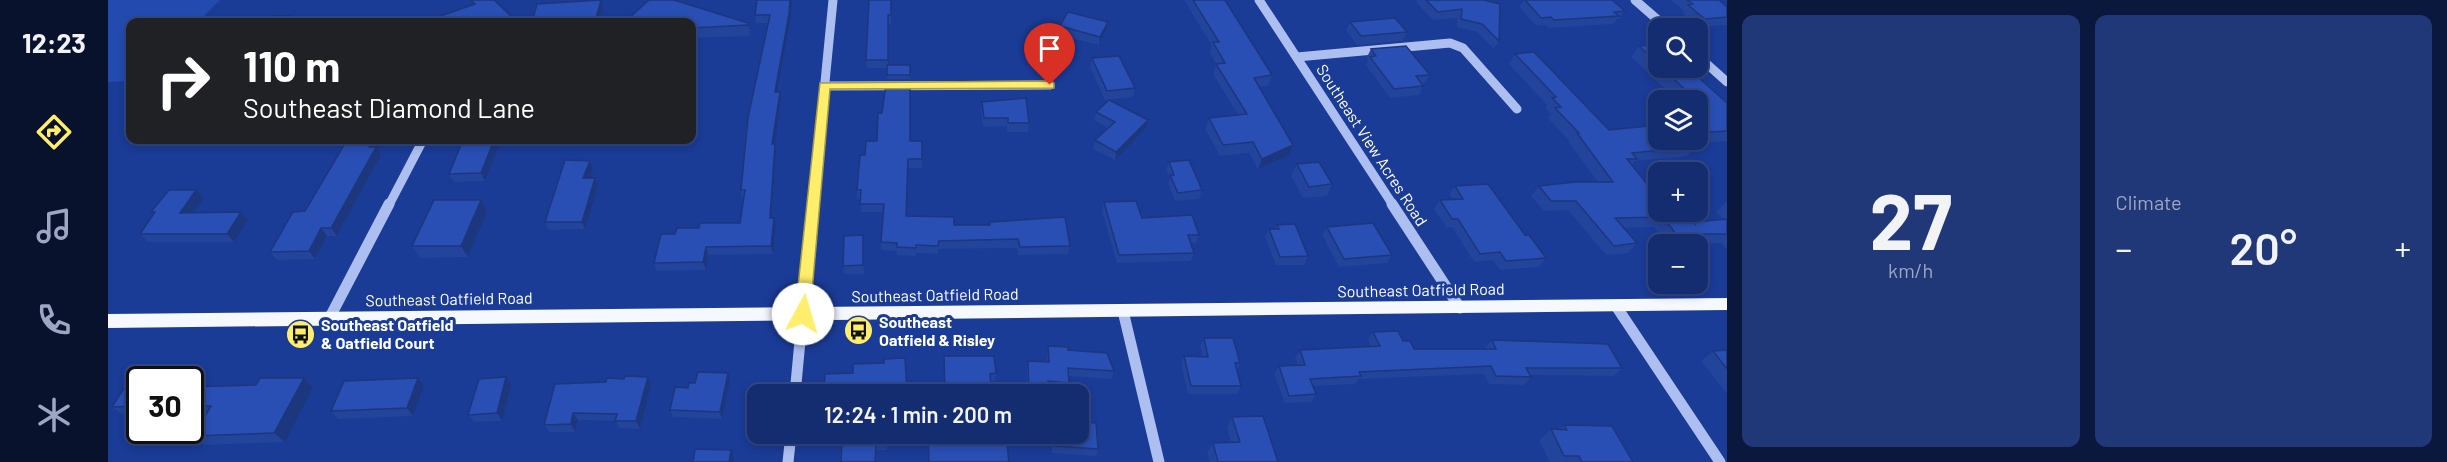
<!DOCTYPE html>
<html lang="en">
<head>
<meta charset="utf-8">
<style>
  body { margin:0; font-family:Barlow,sans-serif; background:#213878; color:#f1f3f6; height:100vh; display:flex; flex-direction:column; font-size:22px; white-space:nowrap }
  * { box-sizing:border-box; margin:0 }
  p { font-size:20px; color:#9da7c3 }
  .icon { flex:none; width:33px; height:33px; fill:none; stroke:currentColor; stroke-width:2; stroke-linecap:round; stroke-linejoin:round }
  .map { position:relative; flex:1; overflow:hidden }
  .drawer { display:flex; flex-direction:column; gap:15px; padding:15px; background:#0b183e; width:720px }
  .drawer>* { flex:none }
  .guide { position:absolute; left:18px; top:18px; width:570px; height:126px; border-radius:12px; box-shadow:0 3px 9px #0003,0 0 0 2px #334883; background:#202124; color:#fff; overflow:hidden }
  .buttons { position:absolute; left:1540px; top:18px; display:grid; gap:12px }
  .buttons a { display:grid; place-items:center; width:60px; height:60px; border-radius:12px; background:#142c70; box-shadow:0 3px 9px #0003,0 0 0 2px #334883; font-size:30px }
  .speed { position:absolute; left:18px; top:366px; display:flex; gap:12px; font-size:30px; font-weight:700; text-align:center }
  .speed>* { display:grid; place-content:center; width:78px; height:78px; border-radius:50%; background:#142c70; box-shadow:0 3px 9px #0003,0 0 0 2px #334883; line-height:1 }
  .speed .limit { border:3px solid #111; border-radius:9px; background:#fff; color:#111 }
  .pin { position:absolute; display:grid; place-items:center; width:51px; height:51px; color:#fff; margin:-62px -26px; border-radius:50% 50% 50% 0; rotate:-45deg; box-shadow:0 0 6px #0007 }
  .pin .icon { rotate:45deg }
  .me { position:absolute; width:66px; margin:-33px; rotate:6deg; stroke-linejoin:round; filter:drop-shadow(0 0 4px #0008) }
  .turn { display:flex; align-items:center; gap:21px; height:126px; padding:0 18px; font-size:27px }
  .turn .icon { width:78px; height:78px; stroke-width:2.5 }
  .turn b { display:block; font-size:42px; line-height:51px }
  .big { font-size:45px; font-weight:600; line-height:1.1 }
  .drawer .card { flex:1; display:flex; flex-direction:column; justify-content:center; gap:9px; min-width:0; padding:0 21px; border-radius:12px; background:#213878 }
  .drawer .dial { align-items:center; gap:0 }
  .dial b { font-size:78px; line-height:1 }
  .heat { display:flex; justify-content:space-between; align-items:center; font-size:33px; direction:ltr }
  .drawer .tiles { flex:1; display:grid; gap:15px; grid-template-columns:repeat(2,1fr) }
  .trip { position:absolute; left:639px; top:384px; width:342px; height:60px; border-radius:12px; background:#142c70; box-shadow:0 3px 9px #0003,0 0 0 2px #334883; font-weight:600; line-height:60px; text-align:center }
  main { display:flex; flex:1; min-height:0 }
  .dock { display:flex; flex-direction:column; width:108px; justify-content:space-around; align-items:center; background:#08122d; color:#9da7c3 }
  .dock .icon { width:42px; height:42px }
  .dock .on { color:#ffee6c }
  .dock b { font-size:27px; color:#f1f3f6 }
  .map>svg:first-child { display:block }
</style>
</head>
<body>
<main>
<nav class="dock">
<b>12:23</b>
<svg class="icon on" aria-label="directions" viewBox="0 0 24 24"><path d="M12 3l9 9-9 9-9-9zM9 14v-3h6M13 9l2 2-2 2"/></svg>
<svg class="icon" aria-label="music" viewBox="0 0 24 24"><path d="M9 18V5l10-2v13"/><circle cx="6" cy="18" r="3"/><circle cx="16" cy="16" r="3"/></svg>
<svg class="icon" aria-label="phone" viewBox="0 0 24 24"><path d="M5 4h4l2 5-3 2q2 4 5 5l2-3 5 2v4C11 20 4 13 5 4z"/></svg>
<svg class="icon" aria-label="climate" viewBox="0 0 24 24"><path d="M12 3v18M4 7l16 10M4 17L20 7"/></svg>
</nav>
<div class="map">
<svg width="1619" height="462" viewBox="0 0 1619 462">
  <rect width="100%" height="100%" fill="#1a3b96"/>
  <polygon fill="#234aaf" points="0,0 112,0 90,22 22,22 22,81 0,82"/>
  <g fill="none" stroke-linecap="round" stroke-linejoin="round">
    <g stroke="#adbff0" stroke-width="9">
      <polyline points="1151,0 1285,205"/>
      <polyline points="1527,0 1559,28"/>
      <polyline points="1590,56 1619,82"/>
      <polyline points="1189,57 1342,43 1355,48 1409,109"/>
      <polyline points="717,86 942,85"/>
      <polyline points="281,205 315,140"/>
      <polyline points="705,205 725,0"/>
    </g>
    <g stroke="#adbff0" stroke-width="11">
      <polyline points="1284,204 1352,308"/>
      <polyline points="1508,306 1612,462"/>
      <polyline points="1015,311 1051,462"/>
      <polyline points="221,319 281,204"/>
      <polyline points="687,394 705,204"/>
      <polyline points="680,462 683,434"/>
    </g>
    <polygon fill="#f6f8ff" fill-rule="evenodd" points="1619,298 1619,310 0,328 0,314"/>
  </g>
  <g fill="#23449b">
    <polygon points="363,0 407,20 408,22 316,22 365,4"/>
    <polygon points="649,0 682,22 670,92 672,92 673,100 667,144 668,152 664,218 668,226 665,254 600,255 598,270 549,271 546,263 567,234 591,228 632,223 636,198 634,198 633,190 660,23 648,23 647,15"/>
    <polygon points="783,0 783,24 780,24 780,65 802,65 802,79 779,79 779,68 759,68 758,60"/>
    <polygon points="1076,0 1117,0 1164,75 1160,86 1151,87 1181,155 1150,169 1141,153 1112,156 1097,129 1101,118 1130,115 1105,74 1108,64 1102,52 1104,46"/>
    <polygon points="1309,0 1375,0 1391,41 1386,49 1369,32 1349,27 1349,18 1325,20 1308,2"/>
    <polygon points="1416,0 1504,0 1517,11 1511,19 1509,19 1505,24 1441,28 1438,25 1428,26 1411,7"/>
    <polygon points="1563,0 1611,0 1619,7 1619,26 1617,25 1590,27 1574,13 1576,11"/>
    <polygon points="495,9 491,22 424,22"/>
    <polygon points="520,19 640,23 642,33 642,36 584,38 584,22 521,22"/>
    <polygon points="1242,22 1299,32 1294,41 1249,45 1238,30"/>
    <polygon points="952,26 998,30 991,45 950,35"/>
    <polygon points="1551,44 1551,68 1580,68 1619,103 1619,141 1594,143 1590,139 1590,100 1563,100 1566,97 1523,57 1531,46"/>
    <polygon points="1263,49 1322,75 1317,83 1314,84 1315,86 1311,95 1282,98 1258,65 1260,60 1259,57"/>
    <polygon points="1407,54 1501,130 1588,146 1579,156 1527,161 1524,165 1547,194 1586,223 1587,222 1615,219 1608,212 1618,202 1619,202 1619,250 1613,243 1559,244 1546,227 1515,228 1529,243 1520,253 1498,255 1460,210 1436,211 1423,196 1431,186 1490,182 1461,143 1462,142 1440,118 1443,114 1437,108 1439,105 1401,64"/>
    <polygon points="984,58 1027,88 1025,97 997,100 982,67"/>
    <polygon points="874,102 921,123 920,132 899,132 899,126 875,127 873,110"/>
    <polygon points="988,112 1038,128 1007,160 985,149 987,140 1000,128 986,120"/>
    <polygon points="105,140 147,140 107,142"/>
    <polygon points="239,140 275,140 270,149 273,155 229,236 219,236 207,259 169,260 162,252 197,211"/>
    <polygon points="393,140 377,181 346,182 341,174"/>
    <polygon points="802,141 814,141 814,168 800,168 798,216 846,225 882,225 882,222 962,246 960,254 910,255 909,248 830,249 830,254 808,253 808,256 789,255 789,251 773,250 773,242 775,212 753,212 753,199 749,199 749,190 757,155"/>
    <polygon points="1061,162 1094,190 1091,199 1067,201 1060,184 1062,178 1058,170"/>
    <polygon points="1189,164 1224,184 1219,196 1195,198 1183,176"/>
    <polygon points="485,169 481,178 487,178 490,186 477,229 440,230 437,222"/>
    <polygon points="1347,186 1417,235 1438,258 1431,267 1392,270 1385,260 1366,262 1344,227 1339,228 1326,209 1332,200 1345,199 1341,195"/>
    <polygon points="96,198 86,213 133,212 140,220 126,242 40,242 32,234 46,214 43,212"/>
    <polygon points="373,200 379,212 360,257 312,258 304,246"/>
    <polygon points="996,202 1034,218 1091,235 1088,243 1083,243 1086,253 1083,261 1009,263 994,211"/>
    <polygon points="1169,225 1200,256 1196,265 1168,265 1157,237 1161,229 1167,229"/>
    <polygon points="1219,227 1284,255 1279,263 1231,267 1214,235"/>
    <polygon points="755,235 756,274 736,274 735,266"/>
    <polygon points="1265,332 1295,341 1306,349 1378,349 1377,348 1384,340 1514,368 1506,376 1422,375 1423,377 1416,385 1381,384 1376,374 1251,379 1248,384 1205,386 1208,394 1204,402 1177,403 1166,374 1171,366 1190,366 1187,358 1192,350 1263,346 1260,339"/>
    <polygon points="1096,338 1132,363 1129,370 1133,386 1129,394 1080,394 1073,364 1076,356 1095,356 1092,346"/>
    <polygon points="940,346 960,350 1006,371 1003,379 960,376 961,383 959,390 940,389 941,394 919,394 919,369 920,361 939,362 939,354"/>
    <polygon points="1619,350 1619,394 1593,361 1605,351"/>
    <polygon points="836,356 888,373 887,381 882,381 882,394 837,394"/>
    <polygon points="797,358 799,394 716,394 745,373 776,363"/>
    <polygon points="196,378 205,388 177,442 96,445 85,436 97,416 82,416 82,387 148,385"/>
    <polygon points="310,378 316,386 305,416 230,419 223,411"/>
    <polygon points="622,381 614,419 565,417 562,410 580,388 587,383"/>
    <polygon points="447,384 543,385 532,429 511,428 508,421 470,420 467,432 441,432 436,425"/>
    <polygon points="403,385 394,421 366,422 360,415"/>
    <polygon points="32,387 32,429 24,423 28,416 17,416 4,407"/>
    <polygon points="1124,417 1170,462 1102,462 1099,453 1105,443 1123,443 1119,427"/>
    <polygon points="1456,425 1525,462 1442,462 1431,440 1443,429 1451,430"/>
    <polygon points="34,430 66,430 65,432 37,432"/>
    <polygon points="733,434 780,434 779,450 769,450 734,442"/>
    <polygon points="943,434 970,434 990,449 988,456 944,453"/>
  </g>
  <g fill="#1d377e">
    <polygon points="493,0 495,9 491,22 489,22 488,18"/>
    <polygon points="682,0 684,0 682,22 668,100 667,92"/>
    <polygon points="184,16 189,22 180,22"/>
    <polygon points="1000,22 998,30 991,45 992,37"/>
    <polygon points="672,92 673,100 667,144 668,152 663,226 662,218 664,144"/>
    <polygon points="1040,120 1038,128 1007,160 1008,152"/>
    <polygon points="265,140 275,140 270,149 273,155 229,236 223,228"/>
    <polygon points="386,140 393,140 377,181 373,173"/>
    <polygon points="1185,145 1181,155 1150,169 1154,159"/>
    <polygon points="482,161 485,169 478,186 475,178"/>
    <polygon points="487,178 490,186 477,229 474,222"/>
    <polygon points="88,190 96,198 80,221 72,213"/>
    <polygon points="373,200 379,212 360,257 353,246"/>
    <polygon points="133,212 140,220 126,242 119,234"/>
    <polygon points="666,218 668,226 665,254 663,246"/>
    <polygon points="213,228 219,236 207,259 201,251"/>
    <polygon points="598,247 600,255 598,270 595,262"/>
    <polygon points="620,373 622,381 614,419 612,412"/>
    <polygon points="398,377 403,385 394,421 389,413"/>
    <polygon points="540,377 543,385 532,429 528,421"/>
    <polygon points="196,378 205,388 177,442 166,433"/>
    <polygon points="310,378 316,386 305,416 299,408"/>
    <polygon points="465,413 470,420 467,432 463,424"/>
    <polygon points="623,450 626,460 626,462 621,462"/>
  </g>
  <g fill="#294fb4" stroke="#1d377e" stroke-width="1.5">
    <polygon points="363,0 386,0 407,20 376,22 316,22 367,4"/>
    <polygon points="493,0 488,18 446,20 445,22 424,22 429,4"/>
    <polygon points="541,0 566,0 640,23 640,25 584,28 584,22 531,22 520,19"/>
    <polygon points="649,0 682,0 681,14 667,92 672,92 664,144 667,144 662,218 666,218 663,246 598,247 595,262 546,263 553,234 567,234 569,228 591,228 592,223 632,223 637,190 633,190 640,118 662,15 647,15"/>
    <polygon points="761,0 783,0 783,15 780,15 780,60 758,60"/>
    <polygon points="1085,0 1117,0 1164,75 1146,78 1185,145 1154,159 1145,142 1115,145 1101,118 1139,114 1108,64 1117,63 1105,42 1111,42"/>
    <polygon points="1318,0 1375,0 1392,4 1391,41 1374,24 1353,19 1354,9 1330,12"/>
    <polygon points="1417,0 1504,0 1517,11 1506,12 1511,16 1446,20 1443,17 1433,18"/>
    <polygon points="1579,0 1611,0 1619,7 1619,17 1597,19 1580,5 1585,4"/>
    <polygon points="960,12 1000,22 992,37 952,26"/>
    <polygon points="164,16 184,16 180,22 159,22"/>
    <polygon points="1287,18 1299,32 1253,36 1242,22"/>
    <polygon points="1551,44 1551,65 1531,46"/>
    <polygon points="1298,46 1322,75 1308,76 1315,86 1286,89 1262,57 1268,56 1263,49"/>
    <polygon points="1426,52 1501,130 1551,125 1551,140 1582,140 1588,146 1524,153 1529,159 1519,159 1547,194 1551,193 1551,212 1577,212 1587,224 1587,222 1619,219 1619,234 1568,234 1555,217 1507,218 1529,243 1506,246 1468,201 1443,201 1431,186 1467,182 1505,182 1469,133 1471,133 1447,108 1453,107 1444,98 1448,97 1407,54"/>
    <polygon points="1011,56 1027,88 999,91 984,58"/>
    <rect x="779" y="65" width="23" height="10"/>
    <polygon points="1554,68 1580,68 1619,103 1619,131 1603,132 1590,119 1590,100 1571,100 1567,96 1583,95"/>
    <polygon points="778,84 802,84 802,141 814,141 814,159 800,159 798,216 846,217 846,225 882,225 882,222 957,217 962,246 912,247 910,239 831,241 830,246 808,245 808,248 789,247 789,243 773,242 776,204 752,204 753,190 749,190 752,155 757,155 758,141 769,141 770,113 774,113"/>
    <polygon points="918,98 921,123 900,123 900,118 876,118 874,102"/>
    <polygon points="1001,100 1040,120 1008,152 987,140 1007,122 988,112"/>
    <polygon points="239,140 265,140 261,147 268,147 223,228 213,228 201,251 162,252 185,212 197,211"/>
    <polygon points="355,140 386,140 373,173 341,174"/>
    <polygon points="457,160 482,161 475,178 487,178 474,222 437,222"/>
    <polygon points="1081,160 1094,190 1070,193 1062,175 1066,175 1061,162"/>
    <polygon points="1211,162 1224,184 1201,187 1189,164"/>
    <polygon points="1380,184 1417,235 1421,235 1438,258 1398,261 1392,252 1372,254 1350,219 1344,219 1332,200 1355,199 1347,186"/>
    <polygon points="61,190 88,190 72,213 133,212 119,234 32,234 47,212 43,212"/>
    <polygon points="326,200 373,200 353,246 304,246"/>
    <polygon points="1028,201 1034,218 1084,215 1091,235 1080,235 1086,253 1011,255 996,202"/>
    <polygon points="1265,223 1284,255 1236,259 1219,227"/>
    <polygon points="1187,224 1200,256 1172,257 1161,229 1171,229 1169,225"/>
    <polygon points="755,235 755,265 735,266 736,236"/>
    <polygon points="1290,331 1295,341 1302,341 1306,349 1388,349 1384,340 1500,344 1514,368 1418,368 1423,377 1388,376 1383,366 1251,372 1253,376 1202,379 1208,394 1181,396 1171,366 1197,365 1192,350 1272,346 1265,332"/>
    <polygon points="1096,338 1125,338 1132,363 1127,363 1133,386 1083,386 1076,356 1100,357"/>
    <polygon points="940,346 960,347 960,350 999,353 1006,371 960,368 961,383 940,381 941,394 921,394 920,361 941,362"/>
    <polygon points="1619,350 1619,369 1605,351"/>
    <polygon points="836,356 886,356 888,373 882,374 883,388 837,388"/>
    <polygon points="797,358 799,392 772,394 716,394 717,374 745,373 745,364 776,363 776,359"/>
    <polygon points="590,372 620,373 612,412 562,410 567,387 580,388 581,383 587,383"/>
    <polygon points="517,376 540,377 528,421 507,421 509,414 465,413 463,424 436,425 447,384 498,382 499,378 516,379"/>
    <polygon points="398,377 389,413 360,415 371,379"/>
    <polygon points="152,378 196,378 166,433 85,436 103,406 82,406 82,387 148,385"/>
    <polygon points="310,378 299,408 223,411 236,381"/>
    <polygon points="32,387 32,406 4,407 16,388"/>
    <polygon points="32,411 32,423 24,423"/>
    <polygon points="1155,416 1170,462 1110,462 1105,443 1132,442 1124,417"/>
    <polygon points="970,422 988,423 990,449 946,446 945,434 970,434"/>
    <polygon points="1456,425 1504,426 1525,462 1474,462 1471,456 1456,456 1443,429 1459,430"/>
    <polygon points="733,434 779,434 779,443 768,443 767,462 733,462 734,442"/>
    <polygon points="820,434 851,434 851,437 898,436 901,462 821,462"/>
    <polygon points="587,449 623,450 621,462 585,462"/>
  </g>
  <polygon fill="#ffee6c" stroke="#a69b46" stroke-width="1.5" points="942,81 946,83 946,88 722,89 702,314 700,318 690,318 687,314 712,83"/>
  <defs>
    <symbol id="bus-disc" viewBox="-11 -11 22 22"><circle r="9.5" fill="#ffee6c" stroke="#1a3b96"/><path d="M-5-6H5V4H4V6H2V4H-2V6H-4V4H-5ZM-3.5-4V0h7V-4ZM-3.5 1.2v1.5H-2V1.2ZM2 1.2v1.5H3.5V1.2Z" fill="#111"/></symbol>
  </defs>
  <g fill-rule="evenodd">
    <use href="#bus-disc" x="734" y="314" width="33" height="33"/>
    <use href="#bus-disc" x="176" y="318" width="33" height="33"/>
  </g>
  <g text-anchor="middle" stroke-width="6" stroke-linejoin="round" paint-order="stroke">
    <g font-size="16" fill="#fff" stroke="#1a3b96">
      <text transform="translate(1264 145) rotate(57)" y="6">Southeast View Acres Road</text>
      <text transform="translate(1313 290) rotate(-1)" y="6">Southeast Oatfield Road</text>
      <text transform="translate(827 295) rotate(-1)" y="6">Southeast Oatfield Road</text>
      <text transform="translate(341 299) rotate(-1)" y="6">Southeast Oatfield Road</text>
    </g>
    <g font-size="16" font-weight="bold" fill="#fff" stroke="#1a3b96" text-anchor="start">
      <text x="771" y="328">Southeast<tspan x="771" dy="18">Oatfield &amp; Risley</tspan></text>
      <text x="213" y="331">Southeast Oatfield<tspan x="213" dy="18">&amp; Oatfield Court</tspan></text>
    </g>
  </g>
</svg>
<div class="buttons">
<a><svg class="icon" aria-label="search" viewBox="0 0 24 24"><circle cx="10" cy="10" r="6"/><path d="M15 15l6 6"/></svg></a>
<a><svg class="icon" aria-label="layers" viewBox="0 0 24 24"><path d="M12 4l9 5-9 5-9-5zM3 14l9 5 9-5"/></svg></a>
<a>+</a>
<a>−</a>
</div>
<div class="speed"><div class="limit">30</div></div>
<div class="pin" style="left:942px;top:85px;background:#d93025"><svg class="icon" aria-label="arrive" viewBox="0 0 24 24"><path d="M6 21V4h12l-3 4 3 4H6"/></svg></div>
<svg class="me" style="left:695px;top:314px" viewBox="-20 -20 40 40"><circle r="19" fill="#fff"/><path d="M0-13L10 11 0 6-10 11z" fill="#ffee6c"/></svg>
<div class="trip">12:24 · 1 min · 200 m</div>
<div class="guide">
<div class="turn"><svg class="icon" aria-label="right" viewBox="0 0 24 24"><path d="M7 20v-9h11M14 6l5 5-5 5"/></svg><div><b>110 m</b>Southeast Diamond Lane</div></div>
</div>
</div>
<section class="drawer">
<div class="tiles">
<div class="card dial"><b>27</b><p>km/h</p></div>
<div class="card"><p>Climate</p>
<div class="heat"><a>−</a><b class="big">20°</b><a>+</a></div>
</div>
</div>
</section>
</main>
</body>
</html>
